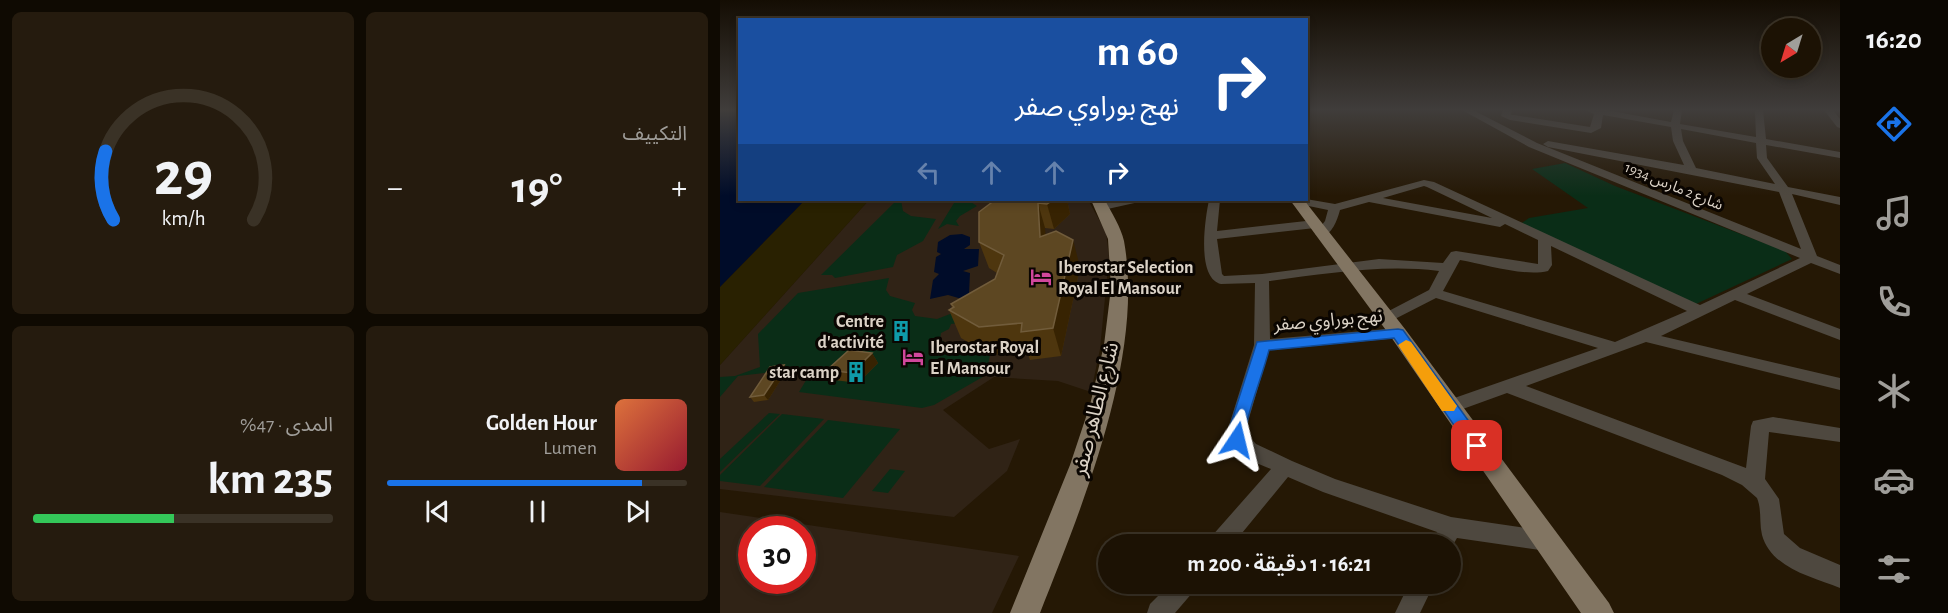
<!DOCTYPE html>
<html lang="ar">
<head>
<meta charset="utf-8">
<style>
  body { margin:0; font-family:"Alegreya Sans","Noto Sans Arabic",sans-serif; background:#251b0e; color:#f1f3f6; direction:rtl; height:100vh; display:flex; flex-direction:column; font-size:22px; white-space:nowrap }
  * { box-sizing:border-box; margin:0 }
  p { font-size:20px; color:#a09e9a }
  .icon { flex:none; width:33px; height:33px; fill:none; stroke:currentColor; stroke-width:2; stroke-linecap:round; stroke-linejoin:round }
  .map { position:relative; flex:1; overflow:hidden; direction:ltr }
  .details { display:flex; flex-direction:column; gap:12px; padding:12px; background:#0f0a02; width:720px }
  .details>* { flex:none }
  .guide { position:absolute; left:18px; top:18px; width:570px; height:183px; border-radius:0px; box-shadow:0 3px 9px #0003,0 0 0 2px #3a3226; direction:rtl; background:#1a4fa0; color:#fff; overflow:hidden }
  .needle { width:39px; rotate:218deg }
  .buttons { position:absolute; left:1041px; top:18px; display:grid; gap:12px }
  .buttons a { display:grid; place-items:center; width:60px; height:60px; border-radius:50%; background:#1c1204; box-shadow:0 3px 9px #0003,0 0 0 2px #3a3226; font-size:30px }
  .speed { position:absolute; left:18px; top:516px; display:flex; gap:12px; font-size:30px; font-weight:700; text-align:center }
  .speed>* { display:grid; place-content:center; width:78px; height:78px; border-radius:50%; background:#1c1204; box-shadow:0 3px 9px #0003,0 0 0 2px #3a3226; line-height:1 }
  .speed .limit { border:9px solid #d22; background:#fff; color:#111 }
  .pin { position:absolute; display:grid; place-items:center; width:51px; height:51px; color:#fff; margin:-26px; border-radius:12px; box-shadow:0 3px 9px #0006 }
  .me { position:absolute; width:66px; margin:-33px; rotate:10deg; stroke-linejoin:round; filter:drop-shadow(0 0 4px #0008) }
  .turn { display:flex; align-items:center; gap:21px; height:126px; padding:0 30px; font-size:27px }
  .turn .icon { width:78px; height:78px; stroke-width:2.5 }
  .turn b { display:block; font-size:42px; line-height:51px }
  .lanes { display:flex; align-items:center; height:57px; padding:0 30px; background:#0003; justify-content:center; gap:30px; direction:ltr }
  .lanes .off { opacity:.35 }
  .big { font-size:45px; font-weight:600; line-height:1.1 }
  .details .card { flex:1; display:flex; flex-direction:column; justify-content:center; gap:9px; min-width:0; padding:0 21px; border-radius:9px; background:#251b0e }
  .details .dial { align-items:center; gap:0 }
  .dial svg { height:156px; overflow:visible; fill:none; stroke:#3a3226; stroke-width:7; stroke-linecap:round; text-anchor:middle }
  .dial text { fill:#f1f3f6; stroke:none }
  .song { display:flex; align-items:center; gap:18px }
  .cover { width:72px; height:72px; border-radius:9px; background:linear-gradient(135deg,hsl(20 70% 55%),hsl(350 70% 35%)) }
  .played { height:6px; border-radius:3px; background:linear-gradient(90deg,#1a73e8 85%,#3a3226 85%) }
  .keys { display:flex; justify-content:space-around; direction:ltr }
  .heat { display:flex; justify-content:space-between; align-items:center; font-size:33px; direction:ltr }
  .charge { height:9px; border-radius:4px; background:linear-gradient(90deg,#34c759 47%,#3a3226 0) }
  .details .tiles { flex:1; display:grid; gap:12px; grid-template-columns:repeat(2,1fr) }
  .trip { position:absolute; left:378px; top:534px; width:363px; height:60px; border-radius:30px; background:#1c1204; box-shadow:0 3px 9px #0003,0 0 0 2px #3a3226; font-weight:600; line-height:60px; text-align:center; direction:rtl }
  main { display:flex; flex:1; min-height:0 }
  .menu { display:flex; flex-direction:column; width:108px; justify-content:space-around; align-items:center; background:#0b0702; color:#a09e9a }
  .menu .icon { width:42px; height:42px }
  .menu .on { color:#1a73e8 }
  .menu b { font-size:27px; color:#f1f3f6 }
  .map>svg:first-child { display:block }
</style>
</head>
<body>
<main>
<nav class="menu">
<b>16:20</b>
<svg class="icon on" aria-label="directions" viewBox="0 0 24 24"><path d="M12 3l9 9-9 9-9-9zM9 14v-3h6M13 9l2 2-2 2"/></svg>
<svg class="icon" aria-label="music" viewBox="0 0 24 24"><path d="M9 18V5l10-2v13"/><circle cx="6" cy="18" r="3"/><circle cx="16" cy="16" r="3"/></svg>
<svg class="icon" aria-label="phone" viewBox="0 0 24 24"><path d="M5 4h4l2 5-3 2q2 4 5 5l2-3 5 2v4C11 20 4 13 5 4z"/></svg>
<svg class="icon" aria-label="climate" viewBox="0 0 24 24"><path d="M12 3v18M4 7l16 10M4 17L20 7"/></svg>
<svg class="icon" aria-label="car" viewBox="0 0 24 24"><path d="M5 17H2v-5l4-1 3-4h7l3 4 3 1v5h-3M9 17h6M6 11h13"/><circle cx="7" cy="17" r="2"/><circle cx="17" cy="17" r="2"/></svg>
<svg class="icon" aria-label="filters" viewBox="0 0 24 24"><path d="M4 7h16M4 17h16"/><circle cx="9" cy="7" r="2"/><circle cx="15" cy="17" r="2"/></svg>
</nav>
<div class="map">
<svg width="1120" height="613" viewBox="0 0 1120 613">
  <rect width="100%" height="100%" fill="#251805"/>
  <g fill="#302316" fill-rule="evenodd">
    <polygon points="149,200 368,200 386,232 389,257 380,349 371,392 338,381 274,377 223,410 269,449 300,439 287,471 234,517 0,489 0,365"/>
    <path d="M 0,512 L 299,556 L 272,613 L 0,613 ZM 32,530 L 82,530 L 82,580 L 32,580 Z"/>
  </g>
  <g fill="#0a2d17">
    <polygon points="845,163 895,186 1065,251 1072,259 976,304 799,225 809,218 868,208 812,169"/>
    <polygon points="177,200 181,200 183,211 191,216 216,219 203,241 177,255 173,267 115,278 112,275 101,275"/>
    <polygon points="248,200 257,206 240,216 236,221 239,226 227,224 218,229 234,203"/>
    <polygon points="169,278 166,290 170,296 195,303 192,310 195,316 217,319 238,311 247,322 231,324 229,329 221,333 220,339 226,343 225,347 251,344 270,355 266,375 214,405 202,408 79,392 94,367 18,376 0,397 0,377 15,376 40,367 38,334 78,293"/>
    <polygon points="49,413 60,414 0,472 0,459"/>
    <polygon points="62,414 104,419 40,486 0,481 0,475"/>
    <polygon points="108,420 180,429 123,498 44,487"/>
    <polygon points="170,469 185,471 168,493 152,491"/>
  </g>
  <polygon fill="#292101" points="85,200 149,200 0,365 0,287"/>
  <g fill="#000c29">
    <polygon points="0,110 19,110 20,200 85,200 0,287"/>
    <polygon points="242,234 250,237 250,245 244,249 259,249 258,266 243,271 250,273 249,294 242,299 228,295 210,299 213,280 219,274 214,272 216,257 221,254 217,252 218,242 230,235"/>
  </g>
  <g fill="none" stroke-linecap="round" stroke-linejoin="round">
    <g fill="#4e483f" fill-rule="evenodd">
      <path d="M 742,110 L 753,110 L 817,143 L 1081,249 L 1059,192 L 828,147 L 823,144 L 828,141 L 964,165 L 953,141 L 951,127 L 883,115 L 881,128 L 871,133 L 790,120 L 781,116 L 783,110 L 792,110 L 791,115 L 794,115 L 870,127 L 874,114 L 865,110 L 886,110 L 951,122 L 954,110 L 962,110 L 960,124 L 1036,137 L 1035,110 L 1043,110 L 1046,139 L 1120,152 L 1120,158 L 1046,145 L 1047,158 L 1068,187 L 1120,197 L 1120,205 L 1072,194 L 1097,256 L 1120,265 L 1120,274 L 1091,263 L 1027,294 L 1120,329 L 1120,340 L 1015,300 L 941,336 L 1120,378 L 1120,390 L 926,342 L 806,386 L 1026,468 L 1031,426 L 1033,421 L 1053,417 L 1120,428 L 1120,442 L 1049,432 L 1045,479 L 1059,499 L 1064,534 L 1080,548 L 1120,565 L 1120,588 C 1092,577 1051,568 1042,535 C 1039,523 1042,510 1037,498 L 1022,485 L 1002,475 L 787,393 L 729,414 L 723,412 L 720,407 L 723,402 L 878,348 L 716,298 L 671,321 L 661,321 L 658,318 L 661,315 L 709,290 L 719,271 C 661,264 606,274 549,281 L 550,339 L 678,328 L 686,333 L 678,338 L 549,350 L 525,432 L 536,444 L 572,461 L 615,479 L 731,517 L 827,531 L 835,534 L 838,541 L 835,548 L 827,551 L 737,538 L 730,550 L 730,544 L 711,544 L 717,532 L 603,492 L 568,477 L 513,544 L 488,544 L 491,537 L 551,469 C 531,461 513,454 507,432 L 534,345 L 535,283 L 501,284 C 476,278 485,219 489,200 L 500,200 L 497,231 L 595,220 L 601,224 L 595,228 L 497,239 L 502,274 L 504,276 L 542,274 L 659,259 L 723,263 L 731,252 L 736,251 L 818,264 L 818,240 L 785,224 L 780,227 L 649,202 L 620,210 C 617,221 612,234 601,238 L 595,234 L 605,221 L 608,210 L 574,203 L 572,201 L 586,199 L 615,204 L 704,180 L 714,182 L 980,305 L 1080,258 L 809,147 ZM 961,129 L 1036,143 L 1037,158 L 1055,184 L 976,168 L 963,141 ZM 704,186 L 707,187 L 772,218 L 663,198 ZM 831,246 L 967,311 L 895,342 L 723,291 L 740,260 C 764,264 804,277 828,271 L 832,265 Z"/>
      <polygon points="1104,110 1113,110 1120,119 1120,128 1117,127"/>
      <polygon points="399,200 421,200 419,202 383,210 377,206 379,203"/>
      <polygon points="450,584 477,584 473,592 455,613 427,613 430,604"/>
      <polygon points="689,584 714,584 700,613 675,613"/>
    </g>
    <g fill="#827562" fill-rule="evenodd">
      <path d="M 371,200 L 385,200 C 391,212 401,227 404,241 C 425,357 362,506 320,613 L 290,613 L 350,465 L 370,405 L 384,345 L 391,288 L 388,239 Z"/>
      <polygon points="570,200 584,200 685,329 889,603 894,613 861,613 671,337"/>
    </g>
  </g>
  <g fill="#4e360e">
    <polygon points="263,200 347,200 350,214 334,229 325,228 325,235 360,267 341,356 310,360 307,351 270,355 241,338 229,310 232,308 231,304 275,279 277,273 269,268 259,242 273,202"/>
    <polygon points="152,353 158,363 138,383 114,380 107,370"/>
    <polygon points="64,365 67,370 48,400 34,402 30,397"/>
  </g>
  <g fill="#372302">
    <polygon points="333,200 347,200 350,214 334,229 327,204"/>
    <polygon points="318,203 325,228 328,263 320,237"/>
    <polygon points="353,240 360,267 341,356 333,328"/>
    <polygon points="152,353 158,363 138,383 132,373"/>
    <polygon points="64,365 67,370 48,400 44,395"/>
  </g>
  <g fill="#5d4722" stroke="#715c3b" stroke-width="1.5">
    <polygon points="275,200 333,200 327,204 318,203 320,237 336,231 353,240 333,328 301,332 302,323 259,327 229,310 234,307 231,304 275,279 284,255 259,242 259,212"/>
    <polygon points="129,350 152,353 132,373 107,370"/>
    <polygon points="64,365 44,395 30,397 50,367"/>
  </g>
  <linearGradient id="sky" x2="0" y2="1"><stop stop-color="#140d03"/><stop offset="0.56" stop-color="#403d3b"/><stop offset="1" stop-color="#403d3b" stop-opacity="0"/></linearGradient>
  <rect width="1120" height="196" fill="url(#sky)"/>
  <path fill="#1a73e8" stroke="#114b97" stroke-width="1.5" d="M 678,329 L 683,330 L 763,441 L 766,446 L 763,450 L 757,453 L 751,450 L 674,338 L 549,350 C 543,373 534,395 528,418 C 526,427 527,438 523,445 L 517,447 L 511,445 L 508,432 L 537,342 Z"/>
  <polygon fill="#f59e0b" points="686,340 691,342 734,402 737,406 734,411 722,411 678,345"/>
  <defs>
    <symbol id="hotel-bare" viewBox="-9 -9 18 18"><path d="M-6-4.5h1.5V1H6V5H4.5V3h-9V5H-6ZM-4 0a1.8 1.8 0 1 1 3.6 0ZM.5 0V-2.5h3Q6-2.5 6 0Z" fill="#d1479c" stroke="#0a0501" stroke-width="2.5" paint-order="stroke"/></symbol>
    <symbol id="building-bare" viewBox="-9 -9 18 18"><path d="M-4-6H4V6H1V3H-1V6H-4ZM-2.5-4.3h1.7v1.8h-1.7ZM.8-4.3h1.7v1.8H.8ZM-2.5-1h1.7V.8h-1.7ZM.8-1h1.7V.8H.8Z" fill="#0f9aa8" stroke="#0a0501" stroke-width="2.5" paint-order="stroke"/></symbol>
  </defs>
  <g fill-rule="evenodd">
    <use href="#hotel-bare" x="306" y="262" width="30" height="30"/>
    <use href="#building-bare" x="166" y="316" width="30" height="30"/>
    <use href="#hotel-bare" x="178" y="342" width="30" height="30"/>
    <use href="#building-bare" x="121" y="357" width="30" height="30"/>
  </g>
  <g text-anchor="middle" stroke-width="6" stroke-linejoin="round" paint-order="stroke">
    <g font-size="15" fill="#dbd2c6" stroke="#0a0501">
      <text transform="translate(954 186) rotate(22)" y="5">شارع 2 مارس 1934</text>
    </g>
    <g font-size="18" font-weight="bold" fill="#dbd2c6" stroke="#0a0501" text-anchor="start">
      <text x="338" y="273">Iberostar Selection<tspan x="338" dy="21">Royal El Mansour</tspan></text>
      <text x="164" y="327" text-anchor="end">Centre<tspan x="164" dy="21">d'activité</tspan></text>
      <text x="210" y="353">Iberostar Royal<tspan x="210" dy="21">El Mansour</tspan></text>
      <text x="119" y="378" text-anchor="end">star camp</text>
    </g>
    <g font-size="18" fill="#dbd2c6" stroke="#0a0501">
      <text transform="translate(608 320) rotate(-5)" y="6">نهج بوراوي صفر</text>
    </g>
    <g font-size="21" fill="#dbd2c6" stroke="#0a0501">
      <text transform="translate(375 409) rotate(-76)" y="7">شارع الطاهر صفر</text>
    </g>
  </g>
</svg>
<div class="buttons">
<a><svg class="needle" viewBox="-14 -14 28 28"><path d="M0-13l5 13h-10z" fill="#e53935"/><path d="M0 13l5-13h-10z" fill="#a09e9a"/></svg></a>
</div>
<div class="speed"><div class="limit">30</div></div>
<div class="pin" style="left:757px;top:446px;background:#d93025"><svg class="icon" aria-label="arrive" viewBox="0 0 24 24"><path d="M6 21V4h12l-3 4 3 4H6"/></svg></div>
<svg class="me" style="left:517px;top:440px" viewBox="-20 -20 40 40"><path d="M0-17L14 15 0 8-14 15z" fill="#1a73e8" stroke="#fff" stroke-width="4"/></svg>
<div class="trip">16:21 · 1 دقيقة · 200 m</div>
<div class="guide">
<div class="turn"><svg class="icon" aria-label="right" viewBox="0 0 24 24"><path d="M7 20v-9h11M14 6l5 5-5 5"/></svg><div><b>60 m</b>نهج بوراوي صفر</div></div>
<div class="lanes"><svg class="icon off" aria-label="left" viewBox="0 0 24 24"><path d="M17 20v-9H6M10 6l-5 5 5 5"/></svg><svg class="icon off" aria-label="ahead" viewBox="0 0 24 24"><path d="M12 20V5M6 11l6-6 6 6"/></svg><svg class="icon off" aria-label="ahead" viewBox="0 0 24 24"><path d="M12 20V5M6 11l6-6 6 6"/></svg><svg class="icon" aria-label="right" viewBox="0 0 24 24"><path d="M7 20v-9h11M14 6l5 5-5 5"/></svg></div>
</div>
</div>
<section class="details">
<div class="tiles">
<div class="card"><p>التكييف</p>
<div class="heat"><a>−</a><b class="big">19°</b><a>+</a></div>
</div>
<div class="card dial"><svg viewBox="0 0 100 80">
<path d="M14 69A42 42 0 1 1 86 69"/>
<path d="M14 69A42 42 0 0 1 10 34" stroke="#1a73e8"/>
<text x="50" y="56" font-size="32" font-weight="700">29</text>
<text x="50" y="72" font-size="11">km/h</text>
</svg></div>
<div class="card">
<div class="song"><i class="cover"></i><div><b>Golden Hour</b><p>Lumen</p></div></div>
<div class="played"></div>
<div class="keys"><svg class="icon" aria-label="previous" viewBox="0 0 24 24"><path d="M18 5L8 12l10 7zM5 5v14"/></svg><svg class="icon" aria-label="pause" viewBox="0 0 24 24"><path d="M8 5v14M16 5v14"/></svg><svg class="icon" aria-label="next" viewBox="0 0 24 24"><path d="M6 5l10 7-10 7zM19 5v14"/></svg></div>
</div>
<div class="card"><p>المدى · 47%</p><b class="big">235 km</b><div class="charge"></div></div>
</div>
</section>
</main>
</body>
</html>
